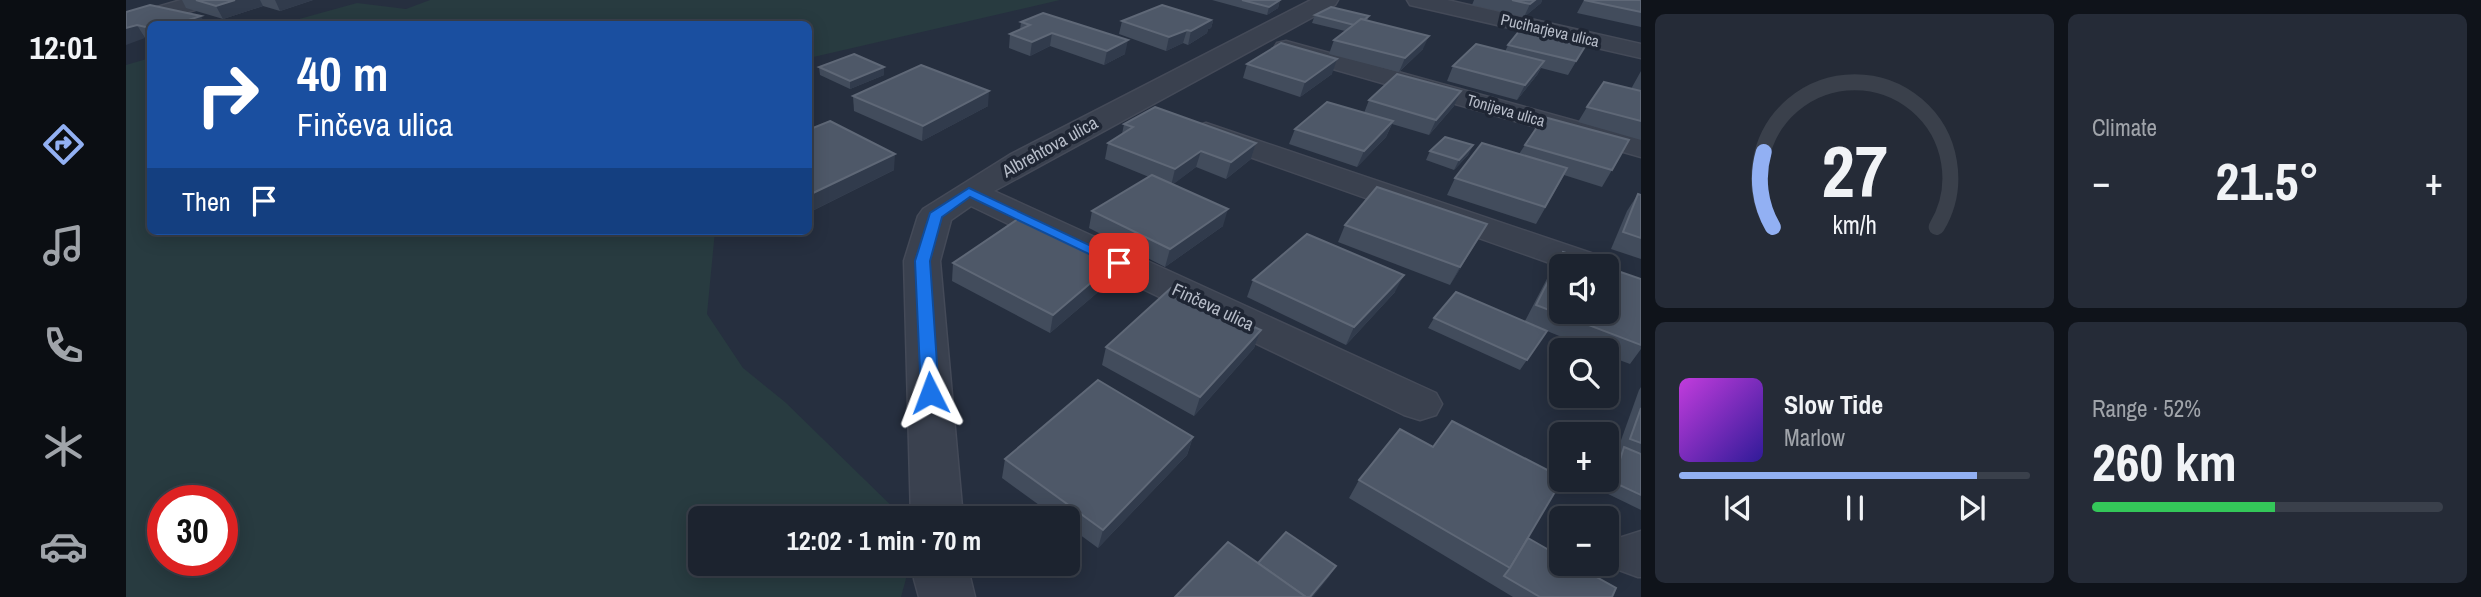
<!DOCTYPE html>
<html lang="en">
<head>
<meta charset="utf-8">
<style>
  body { margin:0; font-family:"Archivo Narrow",sans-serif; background:#252b37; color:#f1f3f6; height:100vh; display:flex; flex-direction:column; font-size:26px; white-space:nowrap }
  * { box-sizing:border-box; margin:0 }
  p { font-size:23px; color:#a0a4aa }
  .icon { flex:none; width:38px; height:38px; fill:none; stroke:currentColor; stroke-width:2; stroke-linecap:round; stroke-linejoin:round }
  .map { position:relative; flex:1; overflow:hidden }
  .sheet { display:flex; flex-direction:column; gap:14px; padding:14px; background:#0f131a; width:840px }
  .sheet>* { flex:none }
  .banner { position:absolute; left:21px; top:21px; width:665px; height:214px; border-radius:10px; box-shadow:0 4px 18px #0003,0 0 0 2px #3a404b; background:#1a4fa0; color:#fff; overflow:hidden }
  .tools { position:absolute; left:1423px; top:254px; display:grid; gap:14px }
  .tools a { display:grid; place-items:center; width:70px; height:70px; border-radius:10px; background:#1c232f; box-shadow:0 4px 18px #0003,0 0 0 2px #3a404b; font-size:35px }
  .speed { position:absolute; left:21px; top:485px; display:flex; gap:14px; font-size:35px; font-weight:700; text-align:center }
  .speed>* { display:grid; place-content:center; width:91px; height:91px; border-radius:50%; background:#1c232f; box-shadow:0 4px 18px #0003,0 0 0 2px #3a404b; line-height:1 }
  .speed .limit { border:10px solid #d22; background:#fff; color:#111 }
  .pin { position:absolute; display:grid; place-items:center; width:60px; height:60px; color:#fff; margin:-30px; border-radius:14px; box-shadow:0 4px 10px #0006 }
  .me { position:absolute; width:77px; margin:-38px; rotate:357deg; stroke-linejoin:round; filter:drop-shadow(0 0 5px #0008) }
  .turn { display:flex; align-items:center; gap:24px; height:147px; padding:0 35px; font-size:32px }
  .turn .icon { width:91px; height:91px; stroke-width:2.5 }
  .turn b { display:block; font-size:49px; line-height:60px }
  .then { display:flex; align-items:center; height:66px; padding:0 35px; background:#0003; gap:14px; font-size:26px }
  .big { font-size:52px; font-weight:700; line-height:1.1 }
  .sheet .widget { flex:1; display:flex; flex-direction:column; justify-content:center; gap:10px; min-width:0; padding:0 24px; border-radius:10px; background:#252b37 }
  .sheet .dial { align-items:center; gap:0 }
  .dial svg { height:182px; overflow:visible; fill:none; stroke:#3a404b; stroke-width:7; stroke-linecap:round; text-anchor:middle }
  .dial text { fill:#f1f3f6; stroke:none }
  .song { display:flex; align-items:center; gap:21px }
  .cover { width:84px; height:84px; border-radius:10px; background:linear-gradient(135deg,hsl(290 70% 55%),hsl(250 70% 35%)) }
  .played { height:7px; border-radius:4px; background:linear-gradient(90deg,#92b0f3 85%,#3a404b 85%) }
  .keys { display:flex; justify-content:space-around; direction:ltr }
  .heat { display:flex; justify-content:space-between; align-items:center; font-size:38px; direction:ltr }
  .charge { height:10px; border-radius:5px; background:linear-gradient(90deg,#34c759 52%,#3a404b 0) }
  .sheet .tiles { flex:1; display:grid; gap:14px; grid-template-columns:repeat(2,1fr) }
  .trip { position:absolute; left:562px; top:506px; width:392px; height:70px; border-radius:10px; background:#1c232f; box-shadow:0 4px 18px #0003,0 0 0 2px #3a404b; font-weight:700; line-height:70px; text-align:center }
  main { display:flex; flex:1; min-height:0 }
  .dock { display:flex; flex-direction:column; width:126px; justify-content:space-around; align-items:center; background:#0b0e13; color:#a0a4aa }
  .dock .icon { width:49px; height:49px }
  .dock .active { color:#92b0f3 }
  .dock b { font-size:32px; color:#f1f3f6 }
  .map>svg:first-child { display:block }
</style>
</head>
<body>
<main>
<nav class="dock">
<b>12:01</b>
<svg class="icon active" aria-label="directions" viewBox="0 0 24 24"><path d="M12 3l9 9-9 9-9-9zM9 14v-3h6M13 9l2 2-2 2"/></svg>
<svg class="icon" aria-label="music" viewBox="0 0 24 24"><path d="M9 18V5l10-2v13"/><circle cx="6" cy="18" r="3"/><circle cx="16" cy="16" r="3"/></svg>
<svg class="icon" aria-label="phone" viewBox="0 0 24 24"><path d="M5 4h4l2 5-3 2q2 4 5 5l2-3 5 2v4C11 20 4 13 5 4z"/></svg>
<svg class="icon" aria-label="climate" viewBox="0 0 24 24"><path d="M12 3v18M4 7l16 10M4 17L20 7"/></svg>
<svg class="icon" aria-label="car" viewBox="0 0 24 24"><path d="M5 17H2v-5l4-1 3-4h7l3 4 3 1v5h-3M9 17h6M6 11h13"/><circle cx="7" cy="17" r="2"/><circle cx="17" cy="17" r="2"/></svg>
</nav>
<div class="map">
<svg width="1515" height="597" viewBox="0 0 1515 597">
  <rect width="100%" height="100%" fill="#262f3f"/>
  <g fill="#283b40" fill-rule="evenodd">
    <polygon points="304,0 934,0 683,58 682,24 155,24 231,3 280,9"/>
    <path d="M 24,58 L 24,231 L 589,231 L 581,314 L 617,368 L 659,402 L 778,518 L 574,518 L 574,564 L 784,564 L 775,597 L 0,597 L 0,65 ZM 37,500 L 96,500 L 96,560 L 37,560 Z"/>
  </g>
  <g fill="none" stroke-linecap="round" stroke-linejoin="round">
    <defs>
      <g id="minor">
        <polygon points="55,0 89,0 86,5 0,30 0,16"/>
        <polygon points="1185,0 1212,0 1209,5 868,191 1310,393 1316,404 1310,415 1294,420 1278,415 845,206 825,220 814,261 837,518 785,518 778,261 792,216 797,209 885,154"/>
        <polygon points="1281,0 1321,0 1515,44 1515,58 1284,5"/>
        <polygon points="1160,41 1515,139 1515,157 1151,53 1148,48 1151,43"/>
        <polygon points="1080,123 1480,258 1485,266 1480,273 1480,266 1435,267 1070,138 1065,132 1070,126"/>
        <polygon points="1515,531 1515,577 1512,577 1493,570 1485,554 1493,538"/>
        <polygon points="787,564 841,564 849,597 793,597 788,579"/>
      </g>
    </defs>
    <use href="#minor" stroke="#444a58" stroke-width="3"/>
    <use href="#minor" fill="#3a414f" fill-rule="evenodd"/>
  </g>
  <g fill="#424c5c">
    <polygon points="56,0 187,0 154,11 137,6 97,19 60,8"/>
    <polygon points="1086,0 1154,0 1152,8 1141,15"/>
    <polygon points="1348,0 1416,0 1415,3 1398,17 1346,5"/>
    <polygon points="1458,0 1515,0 1515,27 1451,13"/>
    <polygon points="0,12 24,24 24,39 19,38"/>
    <polygon points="1189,15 1243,16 1241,21 1297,49 1273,72 1203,54 1208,40 1219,31 1186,23"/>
    <polygon points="996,21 1087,21 1085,28 1082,29 1081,33 1062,45 1057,43 1040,51 993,34"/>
    <polygon points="895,22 999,54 978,65 924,46 904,56 883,48 884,34 894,30"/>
    <polygon points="1463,40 1442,75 1415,68 1411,75 1391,100 1321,81 1327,66 1379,52 1382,45"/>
    <polygon points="1121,64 1206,74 1174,97 1117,78"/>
    <polygon points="693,67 758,75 724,89 694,75"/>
    <polygon points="1515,71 1515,140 1452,122 1461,107 1505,89"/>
    <polygon points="727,96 862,106 796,141 728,111"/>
    <polygon points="1243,100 1328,106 1303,135 1266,124 1260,137 1231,167 1163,144 1169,129 1238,113"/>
    <polygon points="998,124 1130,143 1125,159 1100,179 1070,167 1047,184 1097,226 1039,267 963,228 966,211 1023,177 979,159 982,143 996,134"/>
    <polygon points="682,130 768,170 688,210 682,206"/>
    <polygon points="1347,145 1342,155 1328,170 1300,160 1304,151"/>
    <polygon points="1399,145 1486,170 1476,187 1438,175 1410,224 1321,195 1329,178 1393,154"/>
    <polygon points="1512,194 1515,195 1515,259 1485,249 1501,211"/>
    <polygon points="1219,225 1351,241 1324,285 1212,242"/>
    <polygon points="1437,252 1515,279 1515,349 1504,364 1480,355 1480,350 1468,350 1421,331 1394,370 1302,328 1308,318 1399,321 1426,269"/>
    <polygon points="827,263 988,263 985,281 924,333 826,281"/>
    <polygon points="1127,280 1269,292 1220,345 1121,297"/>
    <polygon points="1135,330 1128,348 1068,416 976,365 980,347"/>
    <polygon points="1515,387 1515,510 1478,492 1489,457 1513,390"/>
    <polygon points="1067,437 1061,455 972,548 942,526 942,518 931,518 876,478 879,459"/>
    <polygon points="1233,480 1402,538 1486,597 1387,597 1223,498"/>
  </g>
  <g fill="#313b4c">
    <polygon points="109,0 134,0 137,6 97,19 90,6"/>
    <polygon points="149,0 187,0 154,11"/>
    <polygon points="1154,0 1152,8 1141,15 1143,7"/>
    <polygon points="1409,0 1416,0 1415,3 1398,17 1404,4"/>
    <polygon points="75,16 79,24 50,24"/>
    <polygon points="1085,20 1087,21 1085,28 1082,29 1081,33 1062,45 1065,31"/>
    <polygon points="11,25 19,38 0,45 0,28"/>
    <polygon points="1061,30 1057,43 1040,51 1043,37"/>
    <polygon points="926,33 924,46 904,56 906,42"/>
    <polygon points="1303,36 1297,49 1273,72 1279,58"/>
    <polygon points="1002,40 999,54 978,65 981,51"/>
    <polygon points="1211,59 1206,74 1174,97 1179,82"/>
    <polygon points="1418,61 1411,75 1391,100 1399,85"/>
    <polygon points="758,67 758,75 724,89 724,81"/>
    <polygon points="863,91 862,106 796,141 797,126"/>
    <polygon points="1335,91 1328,106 1303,135 1310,120"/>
    <polygon points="1267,121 1260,137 1231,167 1238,151"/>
    <polygon points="1130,143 1125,159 1100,179 1105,162"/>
    <polygon points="1347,145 1342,155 1328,170 1333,160"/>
    <polygon points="1075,151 1070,167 1045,186 1049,169"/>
    <polygon points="769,154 768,170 688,210 687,193"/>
    <polygon points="1102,209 1097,226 1039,267 1044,249"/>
    <polygon points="1361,224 1351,241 1324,285 1334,267"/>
    <polygon points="988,263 985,281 924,333 927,315"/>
    <polygon points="1278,275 1269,292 1220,345 1228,327"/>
    <polygon points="1135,330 1128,348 1068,416 1074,397"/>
    <polygon points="1067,437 1061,455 972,548 977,530"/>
    <polygon points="1210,566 1203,577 1187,597 1184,597"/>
  </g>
  <g fill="#4e5868" stroke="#5f6877" stroke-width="2">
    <polygon points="70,0 109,0 90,6"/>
    <polygon points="1116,0 1154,0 1143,7"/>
    <polygon points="1386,0 1409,0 1404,4"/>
    <polygon points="1458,0 1515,0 1515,12"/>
    <polygon points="24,5 75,16 50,24 24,24 24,28 11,25 0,28 0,12"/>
    <polygon points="1036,5 1085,20 1065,31 1061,30 1043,37 996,21"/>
    <polygon points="1205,7 1243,16 1238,20 1235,19 1228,25 1189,15"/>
    <polygon points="917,13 1002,40 981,51 926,33 906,42 884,34 904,25 895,22"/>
    <polygon points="1235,19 1303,36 1279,58 1208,40"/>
    <polygon points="1398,25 1463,40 1450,61 1382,45"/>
    <polygon points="1155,43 1211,59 1179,82 1121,64"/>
    <polygon points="1350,44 1418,61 1399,85 1327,66"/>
    <polygon points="728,54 758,67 724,81 693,67"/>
    <polygon points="795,65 863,91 797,126 727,96"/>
    <polygon points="1271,74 1335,91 1310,120 1243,100"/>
    <polygon points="1478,82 1515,91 1515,121 1461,107"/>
    <polygon points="1201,102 1267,121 1238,151 1169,129"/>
    <polygon points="1029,107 1130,143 1105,162 1075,151 1049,169 982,143 1007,127 998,124"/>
    <polygon points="1418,117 1503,140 1486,170 1399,145"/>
    <polygon points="704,121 769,154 687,193 682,190 682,156 686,154 682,152 682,130"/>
    <polygon points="1319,137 1347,145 1333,160 1304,151"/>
    <polygon points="1356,143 1441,168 1419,207 1329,178"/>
    <polygon points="1026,175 1102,209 1044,249 966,211"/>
    <polygon points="1251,187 1361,224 1334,267 1219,225"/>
    <polygon points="1512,194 1515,195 1515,238 1497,232"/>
    <polygon points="892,219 988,263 927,315 827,263"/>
    <polygon points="1181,234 1278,275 1228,327 1127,280"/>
    <polygon points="1437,252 1478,266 1435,266 1435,312 1480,312 1480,267 1515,279 1515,345 1410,305"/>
    <polygon points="1045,288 1135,330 1074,397 980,347"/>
    <polygon points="1330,292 1421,331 1401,360 1308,318"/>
    <polygon points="972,380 1067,437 977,530 879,459"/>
    <polygon points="1515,408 1515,443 1504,439"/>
    <polygon points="1326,421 1435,477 1436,480 1384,568 1233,480 1274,429 1307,447"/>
    <polygon points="1498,447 1515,454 1515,495 1487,482"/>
    <polygon points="1160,532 1210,566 1184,597 1180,597 1132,563"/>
    <polygon points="1402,538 1435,557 1435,564 1447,564 1490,588 1486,597 1414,597 1378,576 1384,568"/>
    <polygon points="1102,542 1180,597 1049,597"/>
  </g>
  <polygon fill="#1a73e8" stroke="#114b97" stroke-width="2" points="843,188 1001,263 998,266 988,266 844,197 816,217 804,261 813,393 811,398 798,398 795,393 789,261 804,213"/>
  <g text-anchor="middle" stroke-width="7" stroke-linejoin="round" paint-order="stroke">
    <g font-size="16" fill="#b7bdc9" stroke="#1f2634">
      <text transform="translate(1424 30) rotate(13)" y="6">Puciharjeva ulica</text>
      <text transform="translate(1380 110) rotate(16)" y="6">Tonijeva ulica</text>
    </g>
    <g font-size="18" fill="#b7bdc9" stroke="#1f2634">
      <text transform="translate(924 147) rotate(-29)" y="6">Albrehtova ulica</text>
      <text transform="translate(1087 307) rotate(25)" y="6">Finčeva ulica</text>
    </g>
  </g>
</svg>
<div class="tools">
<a><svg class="icon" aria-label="sound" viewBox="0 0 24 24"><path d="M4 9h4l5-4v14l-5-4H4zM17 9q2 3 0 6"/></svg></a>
<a><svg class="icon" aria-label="search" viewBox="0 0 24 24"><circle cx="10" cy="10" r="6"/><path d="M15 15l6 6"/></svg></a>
<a>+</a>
<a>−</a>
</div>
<div class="speed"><div class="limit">30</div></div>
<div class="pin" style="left:993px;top:263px;background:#d93025"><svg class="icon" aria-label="arrive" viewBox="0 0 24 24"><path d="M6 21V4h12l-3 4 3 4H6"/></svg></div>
<svg class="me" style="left:804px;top:393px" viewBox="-20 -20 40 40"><path d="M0-17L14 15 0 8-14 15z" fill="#1a73e8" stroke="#fff" stroke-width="4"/></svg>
<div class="trip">12:02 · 1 min · 70 m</div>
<div class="banner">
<div class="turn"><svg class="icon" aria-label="right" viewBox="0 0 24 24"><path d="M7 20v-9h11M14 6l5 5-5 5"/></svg><div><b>40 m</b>Finčeva ulica</div></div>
<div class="then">Then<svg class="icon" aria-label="arrive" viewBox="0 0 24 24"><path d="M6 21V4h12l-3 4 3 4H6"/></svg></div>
</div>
</div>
<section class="sheet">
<div class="tiles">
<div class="widget dial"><svg viewBox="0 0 100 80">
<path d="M14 69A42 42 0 1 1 86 69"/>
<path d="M14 69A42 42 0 0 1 10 36" stroke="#92b0f3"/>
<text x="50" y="56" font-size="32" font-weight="700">27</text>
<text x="50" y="72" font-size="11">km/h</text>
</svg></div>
<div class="widget"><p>Climate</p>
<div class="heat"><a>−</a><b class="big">21.5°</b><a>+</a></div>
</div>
<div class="widget">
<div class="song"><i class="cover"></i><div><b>Slow Tide</b><p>Marlow</p></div></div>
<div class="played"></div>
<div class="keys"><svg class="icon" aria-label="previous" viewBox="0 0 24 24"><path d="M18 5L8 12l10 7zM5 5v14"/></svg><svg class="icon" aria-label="pause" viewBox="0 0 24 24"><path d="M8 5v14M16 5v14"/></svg><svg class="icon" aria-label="next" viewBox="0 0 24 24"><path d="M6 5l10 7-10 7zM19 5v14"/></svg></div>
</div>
<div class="widget"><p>Range · 52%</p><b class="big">260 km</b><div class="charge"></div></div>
</div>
</section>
</main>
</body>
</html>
